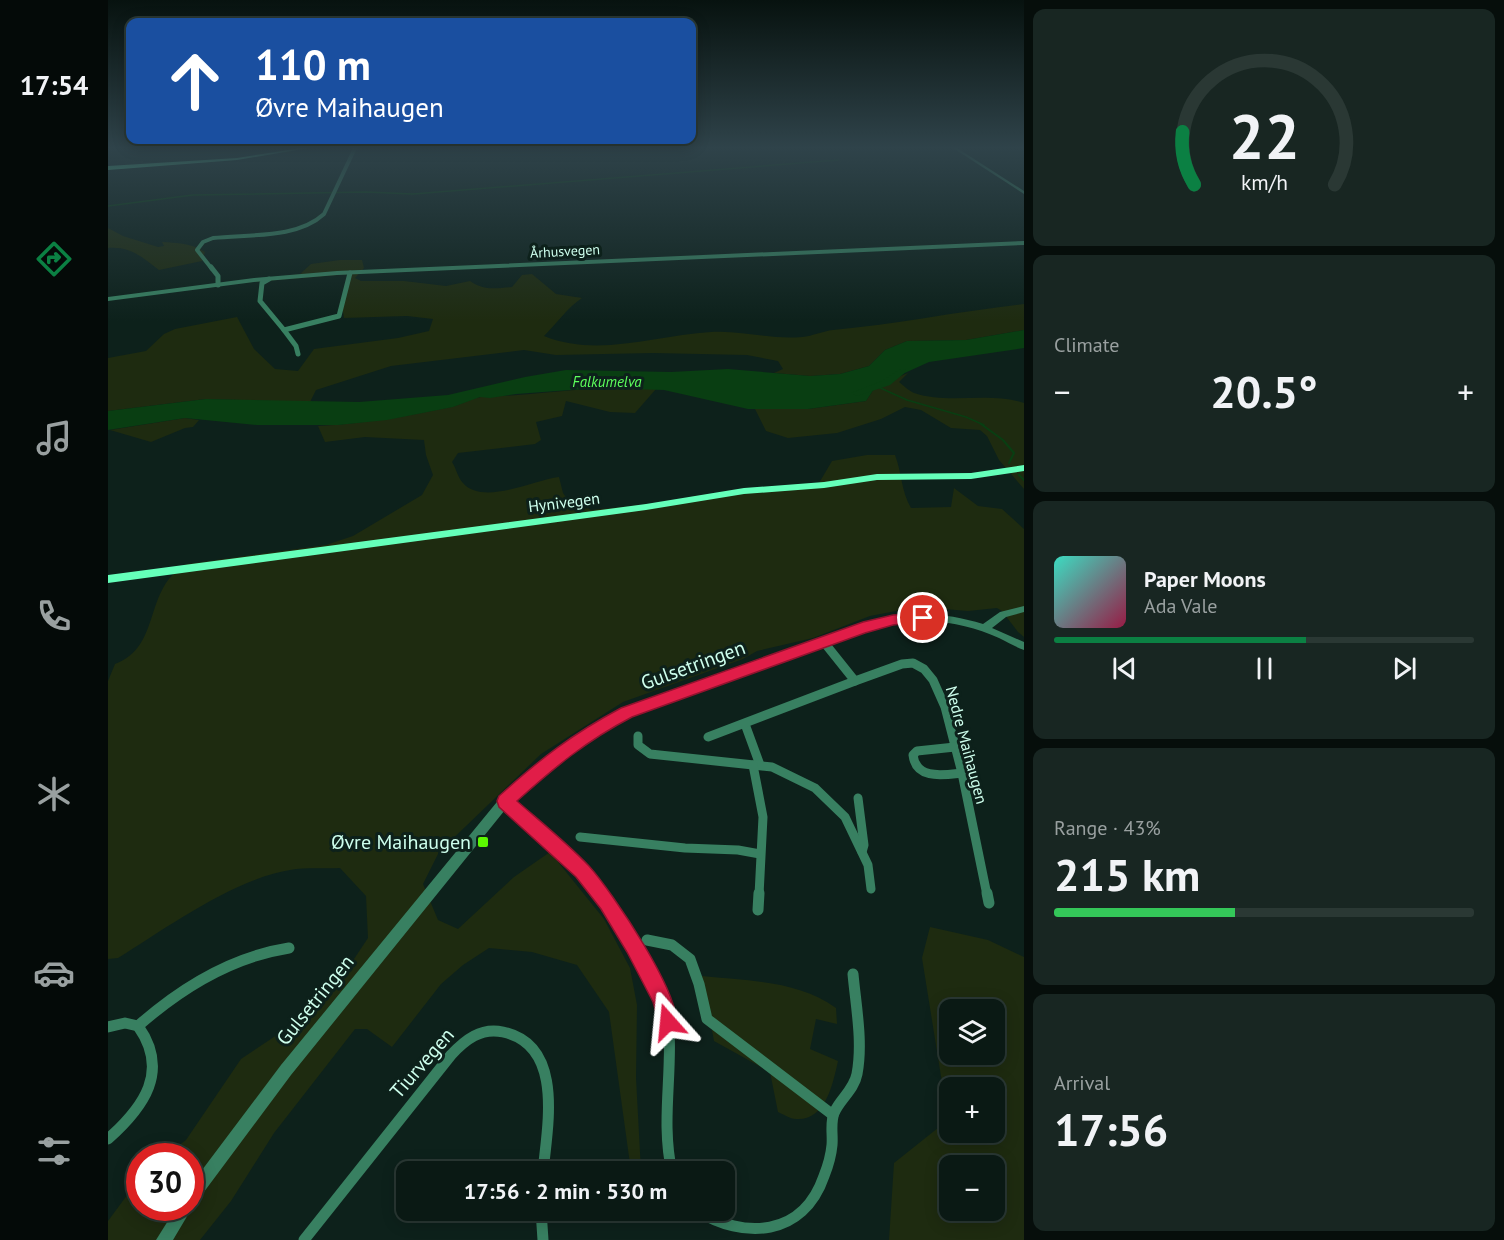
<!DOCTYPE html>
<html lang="en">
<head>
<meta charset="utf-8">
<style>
  body { margin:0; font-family:"PT Sans",sans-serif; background:#182622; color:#f1f3f6; height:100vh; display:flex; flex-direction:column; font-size:22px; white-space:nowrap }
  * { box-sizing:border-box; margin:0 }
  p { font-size:20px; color:#99a0a0 }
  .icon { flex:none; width:33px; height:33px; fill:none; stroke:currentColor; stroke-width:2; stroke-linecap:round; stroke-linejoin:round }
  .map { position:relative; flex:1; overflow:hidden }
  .drawer { display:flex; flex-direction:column; gap:9px; padding:9px; background:#060e0b; width:480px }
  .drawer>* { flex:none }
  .banner { position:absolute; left:18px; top:18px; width:570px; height:126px; border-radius:12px; box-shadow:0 3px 15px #0003,0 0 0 2px #2a3834; background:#1a4fa0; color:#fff; overflow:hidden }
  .tools { position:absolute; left:831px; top:999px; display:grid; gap:12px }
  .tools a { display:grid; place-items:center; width:66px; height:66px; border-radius:12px; background:#0a1914; box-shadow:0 3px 15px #0003,0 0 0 2px #2a3834; font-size:30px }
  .speed { position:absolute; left:18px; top:1143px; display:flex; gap:12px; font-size:30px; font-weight:700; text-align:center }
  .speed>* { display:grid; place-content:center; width:78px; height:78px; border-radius:50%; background:#0a1914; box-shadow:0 3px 15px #0003,0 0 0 2px #2a3834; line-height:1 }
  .speed .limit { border:9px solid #d22; background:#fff; color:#111 }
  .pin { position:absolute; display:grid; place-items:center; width:51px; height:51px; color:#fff; margin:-26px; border:3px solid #fff; border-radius:50%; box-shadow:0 2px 6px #0007 }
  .me { position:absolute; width:66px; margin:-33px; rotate:342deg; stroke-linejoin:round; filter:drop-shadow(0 0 4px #0008) }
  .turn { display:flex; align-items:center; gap:21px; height:126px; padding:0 30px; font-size:27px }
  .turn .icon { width:78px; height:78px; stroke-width:2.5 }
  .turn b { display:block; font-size:42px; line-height:51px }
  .big { font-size:45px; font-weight:700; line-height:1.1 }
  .drawer .tile { flex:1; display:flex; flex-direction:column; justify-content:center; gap:9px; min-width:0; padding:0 21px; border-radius:12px; background:#182622 }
  .drawer .dial { align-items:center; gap:0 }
  .dial svg { height:156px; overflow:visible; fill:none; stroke:#2a3834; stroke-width:7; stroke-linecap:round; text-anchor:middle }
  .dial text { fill:#f1f3f6; stroke:none }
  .song { display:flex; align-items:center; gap:18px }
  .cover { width:72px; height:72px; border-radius:9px; background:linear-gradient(135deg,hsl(170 70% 55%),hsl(340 70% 35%)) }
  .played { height:6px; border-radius:3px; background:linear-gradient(90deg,#0b8043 60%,#2a3834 60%) }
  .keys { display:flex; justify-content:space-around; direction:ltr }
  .heat { display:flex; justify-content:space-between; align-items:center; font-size:33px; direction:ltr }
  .charge { height:9px; border-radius:4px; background:linear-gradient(90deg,#34c759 43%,#2a3834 0) }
  .trip { position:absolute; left:288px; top:1161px; width:339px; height:60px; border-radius:12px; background:#0a1914; box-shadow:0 3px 15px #0003,0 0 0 2px #2a3834; font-weight:700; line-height:60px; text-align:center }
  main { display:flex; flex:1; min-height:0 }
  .dock { display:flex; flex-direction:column; width:108px; justify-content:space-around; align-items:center; background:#040a08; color:#99a0a0 }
  .dock .icon { width:42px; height:42px }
  .dock .on { color:#0b8043 }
  .dock b { font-size:27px; color:#f1f3f6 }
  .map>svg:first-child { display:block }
</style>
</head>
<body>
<main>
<nav class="dock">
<b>17:54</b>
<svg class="icon on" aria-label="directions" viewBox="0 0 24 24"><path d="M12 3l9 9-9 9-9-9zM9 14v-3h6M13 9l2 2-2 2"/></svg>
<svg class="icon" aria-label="music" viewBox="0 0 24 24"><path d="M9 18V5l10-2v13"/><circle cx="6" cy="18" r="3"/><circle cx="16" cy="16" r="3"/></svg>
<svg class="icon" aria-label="phone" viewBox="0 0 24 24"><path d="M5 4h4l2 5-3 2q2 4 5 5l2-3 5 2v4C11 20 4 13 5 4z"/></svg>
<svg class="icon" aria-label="climate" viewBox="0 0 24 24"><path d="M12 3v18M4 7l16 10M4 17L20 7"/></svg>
<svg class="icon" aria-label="car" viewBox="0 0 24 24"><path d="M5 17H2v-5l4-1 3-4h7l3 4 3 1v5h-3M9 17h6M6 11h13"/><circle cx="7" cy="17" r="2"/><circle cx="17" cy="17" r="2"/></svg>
<svg class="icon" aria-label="filters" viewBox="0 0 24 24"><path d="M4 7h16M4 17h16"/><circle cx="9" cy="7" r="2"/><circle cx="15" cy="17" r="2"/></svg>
</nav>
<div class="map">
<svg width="916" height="1240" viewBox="0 0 916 1240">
  <rect width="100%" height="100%" fill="#0d211b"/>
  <g fill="#1e2b10" fill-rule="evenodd">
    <path d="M 0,228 L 15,236 L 50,247 L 56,246 L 54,242 C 69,243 84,243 97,252 L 94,261 L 51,270 C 34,257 22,246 0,248 Z"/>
    <path d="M 232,260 L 254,260 L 256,268 L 247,278 L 253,281 L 296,281 L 338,286 L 362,281 C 376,291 388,288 404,287 L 414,275 L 424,274 L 448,294 L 474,298 C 459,308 449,323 436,336 C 490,358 548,335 603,332 C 634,330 663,340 694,337 C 705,336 715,331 725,330 C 789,324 852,311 916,304 L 916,330 L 858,340 L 799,341 L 777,350 L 761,366 L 732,374 L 702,376 L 666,373 L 675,369 L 670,361 L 639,355 L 545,353 L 448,355 L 416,350 L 283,366 L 208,390 L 202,402 L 98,399 L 0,411 L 0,358 L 38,351 L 56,334 L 67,329 L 129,317 L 146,349 L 167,369 L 190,371 L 206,349 L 290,338 L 321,331 L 325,319 L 299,316 L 236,318 L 234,305 L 243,274 L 97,286 L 192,274 L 203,264 Z"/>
    <path d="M 800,373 L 791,382 C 795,385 801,391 806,393 C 842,405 881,391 916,403 L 916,489 L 891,460 L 879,436 L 872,430 L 843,428 L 813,410 L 797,407 L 773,419 L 729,433 L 680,438 L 658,431 L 647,409 L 700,409 L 758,401 L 768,386 Z"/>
    <path d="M 489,388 L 548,389 L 527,413 L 502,412 L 458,401 L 454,416 L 428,422 L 433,440 L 427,444 L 350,453 L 344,462 C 348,468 350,478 355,483 C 375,506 426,480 451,477 L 455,493 L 466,509 L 480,508 L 483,510 L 563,502 L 586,496 L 711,483 L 724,461 L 759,455 L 787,455 C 794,473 793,491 803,508 L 843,507 L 846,488 L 870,506 L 894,509 L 916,529 L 916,637 L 910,632 L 894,611 L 889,608 L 860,611 L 824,608 L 793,610 L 762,616 L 705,638 L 649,651 L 635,659 L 515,702 L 433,754 L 331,852 L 315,884 L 330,920 L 350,929 L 406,877 L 442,852 L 496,919 L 522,968 L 529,1005 L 528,1078 L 533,1171 L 523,1171 L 501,1012 L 469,965 L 424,952 L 381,948 L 355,965 L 333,984 L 284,1047 L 259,1029 L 247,1029 L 166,1133 L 123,1201 L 92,1240 L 0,1240 L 0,1221 L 31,1179 L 32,1208 L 82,1208 L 82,1156 L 57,1156 L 78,1140 L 133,1059 L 193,1019 L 222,995 L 260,938 L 258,896 L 232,868 C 216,869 198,867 182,870 C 126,879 58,928 10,958 L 0,959 L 0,681 L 7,664 C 55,646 34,588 79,564 L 218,545 L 245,536 L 314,495 L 325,475 L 318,455 L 316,440 L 257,437 L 217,442 L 210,426 C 254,424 300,416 343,407 C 353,405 363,398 373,397 C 411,396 450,391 489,388 Z"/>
    <polygon points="77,418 91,420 85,427 77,428 43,442 2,430"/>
    <path d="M 822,927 L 880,940 L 916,957 L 916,1240 L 781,1240 L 786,1163 L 840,1120 L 814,958 ZM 842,1010 L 886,1010 L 886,1054 L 842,1054 ZM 842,1088 L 886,1088 L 886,1132 L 842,1132 ZM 842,1166 L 886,1166 L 886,1210 L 842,1210 Z"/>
    <path d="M 594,976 C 639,981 690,980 728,1008 L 729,1024 L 708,1019 L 702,1049 L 730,1061 C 725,1083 718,1121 688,1119 C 682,1119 675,1114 670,1112 L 662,1072 L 606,1041 Z"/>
  </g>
  <polygon fill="#093e12" points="916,330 916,348 821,362 768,386 758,401 700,409 640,409 556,390 489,388 408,394 382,398 372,397 345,407 279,420 230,425 149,425 77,418 0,430 0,411 98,399 251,402 340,395 417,377 458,370 563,372 620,369 702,376 732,374 761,366 777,350 799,341 858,340"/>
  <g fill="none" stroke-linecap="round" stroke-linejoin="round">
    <g stroke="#093e12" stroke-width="1.5">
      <polyline points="0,206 85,195 258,192 305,194 730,160"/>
      <polyline points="768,386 799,400 858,417 876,425"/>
    </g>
    <g stroke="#093e12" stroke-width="2">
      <polyline points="873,424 895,440 906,453 901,463"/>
      <polyline points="911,475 916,480"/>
    </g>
    <polygon fill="#093e12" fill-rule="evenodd" points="794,368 799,371 782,385 749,396 743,393 774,381"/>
    <path stroke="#388061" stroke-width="4" d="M 104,269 L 89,250 L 95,242 L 105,238 C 140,234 189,239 216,214 L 247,148"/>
    <g stroke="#388061" stroke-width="5">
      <polyline points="103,267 110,276 110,285"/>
      <polyline points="161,279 154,283 152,301 176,330 231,316 242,273"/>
      <polyline points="176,330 188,346 190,354"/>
    </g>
    <g stroke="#388061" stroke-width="9">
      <polyline points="747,681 794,664 805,663 816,669 825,680 837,707 854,773 879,895"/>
      <polyline points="637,724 652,765"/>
      <polyline points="530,736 530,745 542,754 664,767 707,788 737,817 760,865 763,889"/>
      <polyline points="600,737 747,681 715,641"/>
      <path d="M 847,747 L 809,751 L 805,755 C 808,780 835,775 854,773"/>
      <polyline points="645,765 655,817 651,895"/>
      <polyline points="750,798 756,845 754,852"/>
      <polyline points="397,801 455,852 494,895"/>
      <polyline points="472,837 577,848 630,850 652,854"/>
    </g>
    <g stroke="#388061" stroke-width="11">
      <path d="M 493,893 C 515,923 558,992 561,1029 C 564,1077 553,1124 564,1172"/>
      <polyline points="879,893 881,903"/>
      <polyline points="650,910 651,893"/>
      <polyline points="539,940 564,945 582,959 591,984 599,1019 725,1115"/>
      <path d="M 30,1026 C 73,988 123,957 181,948"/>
      <path d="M 0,1027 L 17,1023 L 30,1026 C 62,1071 36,1107 0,1139"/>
      <polyline points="433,1210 435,1240"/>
      <path d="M 588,1210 C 636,1240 695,1237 716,1176 C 720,1166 723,1156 724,1145 C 725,1135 722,1123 726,1113 C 732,1099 746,1090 749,1074 C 755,1042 748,1007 745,974"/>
      <path d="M 196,1240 L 343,1055 C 357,1040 373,1027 395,1032 C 457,1045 439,1128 435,1172"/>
    </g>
    <g fill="#388061" fill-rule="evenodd">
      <polygon points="845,148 849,148 916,191 916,194"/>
      <polygon points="916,241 916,245 229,275 146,282 0,301 0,297 146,278 229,271"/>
      <path d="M 916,606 L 916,612 L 898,617 L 884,628 L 916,642 L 916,650 C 907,647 900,642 891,638 C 869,628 845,622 821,621 C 771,619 714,646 667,662 C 603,685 537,705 478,741 C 450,759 425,781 401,805 L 183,1075 L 87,1204 L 83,1206 L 81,1213 L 65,1240 L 48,1240 L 68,1208 L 82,1208 L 82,1186 L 173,1065 L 393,797 C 418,774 442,752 471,735 C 531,699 599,679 664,656 C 708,640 753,620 799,615 C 825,612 850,617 875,624 L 892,612 Z"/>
    </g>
    <g fill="#65ffba" fill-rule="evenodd">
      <polygon points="193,148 201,148 129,160 0,170 0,166 129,158"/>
      <polygon points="916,465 916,471 863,479 769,480 716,488 636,494 538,510 0,583 0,575 538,504 636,488 716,482 769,474 863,473"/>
    </g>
  </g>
  <linearGradient id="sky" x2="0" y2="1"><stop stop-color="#07120f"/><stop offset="0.46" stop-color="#2f434a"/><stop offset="1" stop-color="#2f434a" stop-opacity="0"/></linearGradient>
  <rect width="916" height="321" fill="url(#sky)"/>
  <path fill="#e11d48" stroke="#92132f" stroke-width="1.5" d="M 815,612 L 820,614 L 822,618 L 820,621 L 785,625 L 757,633 L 524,717 C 478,741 447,767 409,801 C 433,822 459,843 481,866 C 502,889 579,1001 567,1029 L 560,1032 L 553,1029 L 545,1002 L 519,952 L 493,909 L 468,877 L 391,807 L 389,801 L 391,796 C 432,759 464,734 513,708 L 755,622 L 785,615 Z"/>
  <rect fill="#5cf801" stroke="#0d211b" stroke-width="2" x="369" y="836" width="12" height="12" rx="3"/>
  <g text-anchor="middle" stroke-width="6" stroke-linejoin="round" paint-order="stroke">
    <g font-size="14" fill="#ceffed" stroke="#0d211b">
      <text transform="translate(457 251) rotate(-3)" y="5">Århusvegen</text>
    </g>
    <g font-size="15" font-style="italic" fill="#5dff5c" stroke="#0d211b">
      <text x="499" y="387">Falkumelva</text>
    </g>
    <g font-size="16" fill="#ceffed" stroke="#0d211b">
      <text transform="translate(456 502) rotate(-7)" y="6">Hynivegen</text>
      <text transform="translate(859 745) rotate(75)" y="6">Nedre Maihaugen</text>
    </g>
    <g font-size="20" fill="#ceffed" stroke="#0d211b">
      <text transform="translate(585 665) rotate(-20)" y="7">Gulsetringen</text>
      <text transform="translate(207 1000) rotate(-51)" y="7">Gulsetringen</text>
      <text transform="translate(314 1063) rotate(-49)" y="7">Tiurvegen</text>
    </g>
    <g font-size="20" fill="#ceffed" stroke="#0d211b" text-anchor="end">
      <text x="363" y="849">Øvre Maihaugen</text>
    </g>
  </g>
</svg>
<div class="tools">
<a><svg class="icon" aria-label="layers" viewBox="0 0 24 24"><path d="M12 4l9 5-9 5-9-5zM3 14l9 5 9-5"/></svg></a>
<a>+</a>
<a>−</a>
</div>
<div class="speed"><div class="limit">30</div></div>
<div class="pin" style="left:815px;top:618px;background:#d93025"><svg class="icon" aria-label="arrive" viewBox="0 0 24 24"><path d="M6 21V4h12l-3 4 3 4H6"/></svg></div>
<svg class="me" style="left:560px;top:1022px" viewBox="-20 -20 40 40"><path d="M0-17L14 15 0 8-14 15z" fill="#e11d48" stroke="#fff" stroke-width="4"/></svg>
<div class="trip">17:56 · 2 min · 530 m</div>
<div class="banner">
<div class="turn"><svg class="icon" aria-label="ahead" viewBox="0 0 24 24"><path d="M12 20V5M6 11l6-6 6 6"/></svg><div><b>110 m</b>Øvre Maihaugen</div></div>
</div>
</div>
<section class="drawer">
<div class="tile dial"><svg viewBox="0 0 100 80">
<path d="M14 69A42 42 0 1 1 86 69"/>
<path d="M14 69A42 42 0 0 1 8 42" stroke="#0b8043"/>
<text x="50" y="56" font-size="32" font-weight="700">22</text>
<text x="50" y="72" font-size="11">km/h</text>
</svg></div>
<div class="tile"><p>Climate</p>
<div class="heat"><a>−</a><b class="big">20.5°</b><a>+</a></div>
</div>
<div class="tile">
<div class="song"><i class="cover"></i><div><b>Paper Moons</b><p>Ada Vale</p></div></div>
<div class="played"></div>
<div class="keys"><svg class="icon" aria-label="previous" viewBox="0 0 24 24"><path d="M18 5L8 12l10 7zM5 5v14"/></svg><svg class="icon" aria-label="pause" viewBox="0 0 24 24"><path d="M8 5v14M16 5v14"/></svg><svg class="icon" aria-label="next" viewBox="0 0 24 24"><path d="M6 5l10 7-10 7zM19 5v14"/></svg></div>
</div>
<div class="tile"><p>Range · 43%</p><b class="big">215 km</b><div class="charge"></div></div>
<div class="tile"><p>Arrival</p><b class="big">17:56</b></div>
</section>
</main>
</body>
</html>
